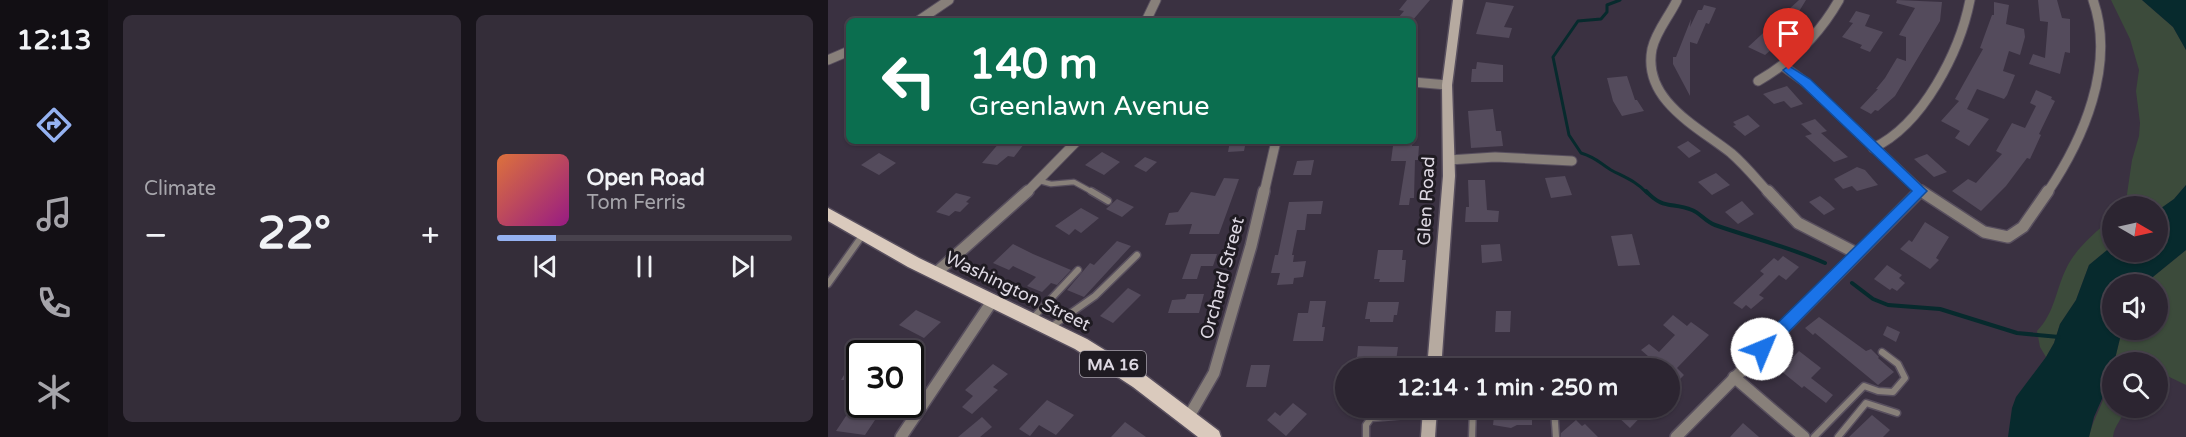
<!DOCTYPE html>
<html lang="en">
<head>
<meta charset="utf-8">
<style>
  body { margin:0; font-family:"Varela Round",sans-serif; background:#342d39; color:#f1f3f6; height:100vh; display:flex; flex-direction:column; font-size:22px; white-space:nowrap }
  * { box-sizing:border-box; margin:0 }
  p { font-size:20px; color:#a6a5ab }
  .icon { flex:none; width:33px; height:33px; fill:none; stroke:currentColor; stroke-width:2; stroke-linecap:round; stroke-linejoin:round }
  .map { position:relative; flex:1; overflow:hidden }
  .drawer { display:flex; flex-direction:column; gap:15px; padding:15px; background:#18141b; width:720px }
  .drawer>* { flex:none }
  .guide { position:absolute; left:18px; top:18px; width:570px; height:126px; border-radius:9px; box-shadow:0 2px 4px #0004,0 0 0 2px #48424d; background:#0b6e4f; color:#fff; overflow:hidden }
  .needle { width:39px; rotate:99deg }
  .fabs { position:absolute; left:1274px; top:196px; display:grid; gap:12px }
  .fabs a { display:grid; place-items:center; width:66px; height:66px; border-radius:50%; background:#2c2531; box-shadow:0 2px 4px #0004,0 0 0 2px #48424d; font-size:30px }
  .speed { position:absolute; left:18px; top:340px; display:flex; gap:12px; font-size:30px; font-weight:700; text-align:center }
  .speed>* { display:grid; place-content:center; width:78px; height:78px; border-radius:50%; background:#2c2531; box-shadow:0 2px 4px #0004,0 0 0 2px #48424d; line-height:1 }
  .speed .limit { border:3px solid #111; border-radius:9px; background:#fff; color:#111 }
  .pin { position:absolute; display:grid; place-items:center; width:51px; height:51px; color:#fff; margin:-62px -26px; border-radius:50% 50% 50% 0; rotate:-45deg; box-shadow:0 0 6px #0007 }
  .pin .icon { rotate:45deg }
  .me { position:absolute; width:66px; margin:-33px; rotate:45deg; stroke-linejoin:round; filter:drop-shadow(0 0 4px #0008) }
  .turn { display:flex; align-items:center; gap:21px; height:126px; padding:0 24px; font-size:27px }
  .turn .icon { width:78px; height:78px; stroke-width:2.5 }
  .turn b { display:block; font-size:42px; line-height:51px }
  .big { font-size:45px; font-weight:700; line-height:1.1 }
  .drawer .widget { flex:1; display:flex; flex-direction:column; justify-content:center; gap:9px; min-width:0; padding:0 21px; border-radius:9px; background:#342d39 }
  .song { display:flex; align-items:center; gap:18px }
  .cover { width:72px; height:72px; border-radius:9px; background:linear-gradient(135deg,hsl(20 70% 55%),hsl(310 70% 35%)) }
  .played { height:6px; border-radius:3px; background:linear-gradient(90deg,#95b2f1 20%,#48424d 20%) }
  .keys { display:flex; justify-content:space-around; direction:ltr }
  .heat { display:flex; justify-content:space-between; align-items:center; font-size:33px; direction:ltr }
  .drawer .tiles { flex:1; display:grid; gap:15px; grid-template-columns:repeat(2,1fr) }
  .trip { position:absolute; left:507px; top:358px; width:345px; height:60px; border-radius:30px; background:#2c2531; box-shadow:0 2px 4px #0004,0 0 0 2px #48424d; font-weight:700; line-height:60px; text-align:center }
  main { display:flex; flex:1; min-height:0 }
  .tab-bar { display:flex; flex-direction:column; width:108px; justify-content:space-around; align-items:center; background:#120f14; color:#a6a5ab }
  .tab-bar .icon { width:42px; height:42px }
  .tab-bar .selected { color:#95b2f1 }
  .tab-bar b { font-size:27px; color:#f1f3f6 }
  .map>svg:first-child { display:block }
</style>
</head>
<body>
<main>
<nav class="tab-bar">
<b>12:13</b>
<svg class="icon selected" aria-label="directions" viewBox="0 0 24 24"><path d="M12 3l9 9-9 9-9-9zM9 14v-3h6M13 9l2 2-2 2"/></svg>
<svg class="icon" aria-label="music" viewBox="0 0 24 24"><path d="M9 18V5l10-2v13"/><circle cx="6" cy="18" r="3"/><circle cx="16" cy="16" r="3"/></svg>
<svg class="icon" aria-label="phone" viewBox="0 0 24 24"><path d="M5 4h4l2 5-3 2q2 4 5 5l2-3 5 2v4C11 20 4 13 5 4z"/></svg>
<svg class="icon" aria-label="climate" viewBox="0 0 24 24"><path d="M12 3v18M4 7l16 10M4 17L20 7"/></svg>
</nav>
<section class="drawer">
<div class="tiles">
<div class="widget"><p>Climate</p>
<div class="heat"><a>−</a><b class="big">22°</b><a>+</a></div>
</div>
<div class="widget">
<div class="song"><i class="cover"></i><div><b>Open Road</b><p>Tom Ferris</p></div></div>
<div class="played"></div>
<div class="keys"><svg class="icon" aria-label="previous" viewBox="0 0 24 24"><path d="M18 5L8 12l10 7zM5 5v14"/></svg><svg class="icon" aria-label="pause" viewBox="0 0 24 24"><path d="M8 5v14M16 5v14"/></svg><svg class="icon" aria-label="next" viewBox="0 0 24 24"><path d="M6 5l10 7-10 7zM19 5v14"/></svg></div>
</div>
</div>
</section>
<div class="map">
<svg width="1358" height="437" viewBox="0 0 1358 437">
  <rect width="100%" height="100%" fill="#3a3141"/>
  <g fill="#3c4b3b">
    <polygon points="1283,0 1314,0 1345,27 1358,50 1358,185 1346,199 1329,211 1329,207 1293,207 1298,201 1304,160 1311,136 1312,123 1308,91 1311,70 1302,39"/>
    <path d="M 1284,218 L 1284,246 L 1261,265 L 1248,300 L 1232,324 L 1226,343 L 1218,357 L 1212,347 L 1209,331 C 1227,313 1228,288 1239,267 C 1249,247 1268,232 1284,218 Z"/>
    <polygon points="1358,250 1358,385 1329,371 1329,363 1286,363 1294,330 1329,330 1329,285 1315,285"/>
    <path d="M 1284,372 L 1284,408 L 1297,408 C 1295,419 1286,425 1285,437 L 1261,437 C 1264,423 1270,413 1275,400 C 1278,389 1278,381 1284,372 Z"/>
  </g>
  <g fill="#072a2d">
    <polygon points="1314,0 1358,0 1358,50 1345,27"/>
    <polygon points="1358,185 1358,250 1315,285 1284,285 1284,330 1294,330 1286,363 1284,363 1284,372 1279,380 1277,392 1266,417 1261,437 1180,437 1184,408 1188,397 1218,357 1226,343 1232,324 1248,300 1261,265 1284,246 1284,252 1329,252 1329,211 1346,199"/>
  </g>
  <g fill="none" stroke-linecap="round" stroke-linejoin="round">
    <path stroke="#072a2d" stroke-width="3" d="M 792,0 L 779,5 L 779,12 L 773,19 L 750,21 L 725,57 L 741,135 L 753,153 C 769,158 770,162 783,170 C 796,177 808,181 819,193"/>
    <g stroke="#072a2d" stroke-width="4">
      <path d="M 818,191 C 835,210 844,202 864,210 C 872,213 878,222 887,225 C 924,238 961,247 997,263"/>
      <polyline points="1024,283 1045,299 1060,305 1112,309 1189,333 1231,337"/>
    </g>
  </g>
  <g fill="#544b5c">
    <polygon points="579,0 602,0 584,21 570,18 576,11 571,10"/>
    <polygon points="971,0 978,0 967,18 951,34 958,37 937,55 920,47"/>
    <polygon points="1069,0 1114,2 1112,21 1067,96 1050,111 1047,110 1043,114 1032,108 1050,89 1048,89 1057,78 1069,58 1078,61 1078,37 1071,35 1087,8 1068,3"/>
    <polygon points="1210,0 1229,0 1234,18 1242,19 1242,53 1237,52 1232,74 1201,64 1205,54 1217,58 1220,22 1212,21"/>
    <polygon points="658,2 686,6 676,27 684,28 681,38 648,34"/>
    <polygon points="1166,2 1181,5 1178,24 1196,29 1197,37 1192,55 1181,51 1175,71 1187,75 1179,95 1176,99 1149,89 1139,109 1161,119 1141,146 1127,138 1132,131 1113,121 1131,101 1127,99 1155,49 1152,48 1164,15 1166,15"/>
    <polygon points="876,5 888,8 881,24 878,23 869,44 862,42 862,96 845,64 845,57 848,57 863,19 862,27 870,10 874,10"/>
    <polygon points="1028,11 1042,15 1037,26 1055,32 1042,52 1032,48 1034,45 1014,37 1025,23 1021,22"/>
    <polygon points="649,62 675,65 675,82 643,82 644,69 648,69"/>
    <polygon points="799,76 807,100 809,100 816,111 794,116 785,101 779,78"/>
    <polygon points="959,86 975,104 963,108 956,101 946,104 935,94"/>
    <polygon points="1208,90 1224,97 1223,99 1227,101 1211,134 1213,135 1202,159 1199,158 1178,186 1153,211 1124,191 1140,179 1148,183 1174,154 1168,151 1184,123 1197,128 1208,106 1202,103"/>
    <polygon points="665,109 668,131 673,131 675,146 643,148 640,111"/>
    <polygon points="920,115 932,126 917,136 905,126 908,125 905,122"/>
    <polygon points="987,119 999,131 993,133 1020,157 1006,162 977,136 984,134 973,124"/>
    <polygon points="402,141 418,141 416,151 400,152"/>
    <polygon points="568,141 584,141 584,146 591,146 590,160 587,160 586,198 582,198 581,205 571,205 578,161 563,161 565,146 568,146"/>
    <polygon points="860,141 873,151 861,158 849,147"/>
    <polygon points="172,142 196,144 186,157 180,156 169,165 154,163"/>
    <polygon points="274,152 292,162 276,175 257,165"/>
    <polygon points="51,153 68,163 51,175 33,165"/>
    <polygon points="1099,154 1119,172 1106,177 1086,159"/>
    <polygon points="317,157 329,162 318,172 306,166"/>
    <polygon points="486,160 483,175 465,175 469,161"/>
    <polygon points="1029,167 1037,170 1050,185 1029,191 1024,186 1015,189 1006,179"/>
    <polygon points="888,173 902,185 884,195 870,182"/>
    <polygon points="737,176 744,195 723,198 717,178"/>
    <polygon points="396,178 411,179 391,234 361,234 364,224 337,225 341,213 350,212 363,192 387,196"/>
    <polygon points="640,180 657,180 659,210 671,211 670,222 637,222 638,207 641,207"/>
    <polygon points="128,193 143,197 138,202 141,203 132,212 127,211 121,216 108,212"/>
    <polygon points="992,196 1001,203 1007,209 996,215 981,202"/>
    <polygon points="289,199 306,207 294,217 278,209"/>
    <polygon points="495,201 493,214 479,214 477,230 469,230 464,255 466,255 465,262 478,261 475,277 466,278 465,284 449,285 452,273 443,273 447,255 450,255 461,202"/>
    <polygon points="914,201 926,214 910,224 897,212"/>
    <polygon points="253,208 271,218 253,233 247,229 241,235 227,226"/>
    <polygon points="1097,222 1121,237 1108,258 1111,260 1102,269 1072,249 1081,240 1084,242"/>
    <polygon points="804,234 812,265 790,266 783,236"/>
    <polygon points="289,241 303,246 256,297 239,290 262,263 266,265"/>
    <polygon points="185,244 205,254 243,270 229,285 223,283 214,292 199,286 208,277 185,266 181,270 165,263"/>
    <polygon points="672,244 674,261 654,263 653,245"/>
    <polygon points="550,250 575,250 574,260 578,260 576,282 551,282 552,279 546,279"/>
    <polygon points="363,254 389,254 385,266 373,266 369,279 354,279"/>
    <polygon points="955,256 971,267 958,280 951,275 931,295 936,298 923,309 918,305 914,309 905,303 936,274 932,271 946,258 950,261"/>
    <polygon points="1059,265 1074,275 1071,278 1077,283 1069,291 1064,288 1062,290 1046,279"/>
    <polygon points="300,288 313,295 285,323 272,316"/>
    <polygon points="359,294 376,294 371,313 340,313 344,300 357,299"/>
    <polygon points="482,301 498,301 494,327 497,327 495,341 465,341 470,313 480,313"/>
    <polygon points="540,302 571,302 569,315 566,315 565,322 542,322 542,319 537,319"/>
    <polygon points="88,310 113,322 96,338 71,325"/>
    <polygon points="668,311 683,311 682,332 667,332"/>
    <polygon points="845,315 859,326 863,322 881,335 849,368 856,375 842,389 842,369 835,369 813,350 821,344 831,352 847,335 835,325"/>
    <polygon points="991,317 1038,351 1043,349 1051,357 1050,358 1066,372 1050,385 987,333 985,335 977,328"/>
    <polygon points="1059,326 1072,332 1068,342 1055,335"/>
    <polygon points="37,341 54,341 47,354 32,354 32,380 13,380"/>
    <polygon points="530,346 570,347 567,368 526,367 521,363 529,357"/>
    <polygon points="971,351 993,368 983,378 1005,395 998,403 976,386 974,388 948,367 955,360 959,363"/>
    <polygon points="165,364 180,374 165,387 170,390 144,414 134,407 145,396 137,390"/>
    <polygon points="423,365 442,365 438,387 418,387"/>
    <polygon points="219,400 246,415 228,435 211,425 202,436 191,429"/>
    <polygon points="465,403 479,414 458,436 439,420 447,412 452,416"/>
    <polygon points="36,405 57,405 37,435 8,431 20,413 30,414"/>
    <polygon points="667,408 704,408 704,425 689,425 683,428 665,425"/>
    <polygon points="794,408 821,408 802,428 788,415"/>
    <polygon points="1044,415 1062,430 1055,437 1021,437"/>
    <polygon points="154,417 164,427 152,437 130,437"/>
    <polygon points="748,420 754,426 757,424 770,437 733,437 733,433"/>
    <polygon points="297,422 318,437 283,437"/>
    <polygon points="915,423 931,437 902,437"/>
  </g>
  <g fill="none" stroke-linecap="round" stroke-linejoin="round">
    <defs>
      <polyline id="lane-far1" points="212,181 223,184 246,182 266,193"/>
      <g id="lane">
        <polyline points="263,191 280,201"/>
        <polyline points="0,284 34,236"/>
        <polyline points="204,319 250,270"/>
        <polyline points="223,327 267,296 309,255"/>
        <polyline points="726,408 728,437"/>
        <polyline points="538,437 538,425 543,418 601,413"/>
        <polyline points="644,437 645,408"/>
        <polyline points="986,437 1036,386 1050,391 1065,392 1077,378 1070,364 1054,352"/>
        <polyline points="1010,437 1038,403 1069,413"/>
      </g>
      <g id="street-far1">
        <path d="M 849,0 C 841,17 828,31 824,49 C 814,100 870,127 903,153 C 917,165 929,180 941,193"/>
        <polyline points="90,21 121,0"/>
        <polyline points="318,21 328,0"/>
        <polyline points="0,60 21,51"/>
        <polyline points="955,66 977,82 1095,193"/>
        <path d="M 930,81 C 965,61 991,35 1011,0"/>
        <polyline points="585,82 619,85"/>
        <path d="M 1045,148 C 1095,125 1132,51 1142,0"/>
        <polyline points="621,160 667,157 744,161"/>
        <polyline points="198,193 249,141"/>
        <polyline points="436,193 448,141"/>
        <polyline points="1090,193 1092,191"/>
        <path d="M 1219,193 C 1255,140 1288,65 1265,0"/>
      </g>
      <g id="street">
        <polyline points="940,191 970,223 1028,253"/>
        <polyline points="1093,191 1156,232 1180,237 1195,227 1220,191"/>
        <polyline points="108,273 200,191"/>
        <polyline points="906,377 976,437"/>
        <polyline points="360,418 386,373 423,246 436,191"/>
        <polyline points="73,437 165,300"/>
        <polyline points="848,437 1092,191"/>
      </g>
      <g id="secondary">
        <polygon points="625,0 635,0 624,85 627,176 613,369 599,369 615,176 614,85"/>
        <polygon points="595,408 609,408 607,437 593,437"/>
      </g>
      <polygon id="primary" points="0,208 91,258 259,339 317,375 391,431 393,437 370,437 305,387 247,349 80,267 0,221"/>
    </defs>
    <use href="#lane-far1" stroke="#584f5e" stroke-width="7"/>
    <use href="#lane" stroke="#584f5e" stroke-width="9"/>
    <use href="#street-far1" stroke="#584f5e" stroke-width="11"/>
    <use href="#street" stroke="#584f5e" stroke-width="14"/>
    <use href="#secondary" stroke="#584f5e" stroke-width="3"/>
    <use href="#primary" stroke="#584f5e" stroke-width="3"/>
    <use href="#lane-far1" stroke="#88807a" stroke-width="4.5"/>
    <use href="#lane" stroke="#88807a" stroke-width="6"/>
    <use href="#street-far1" stroke="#88807a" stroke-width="9"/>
    <use href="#street" stroke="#88807a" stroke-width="11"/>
    <use href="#secondary" fill="#b6aaa0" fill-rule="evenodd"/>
    <use href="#primary" fill="#dacabd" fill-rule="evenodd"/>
  </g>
  <polygon fill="#1a73e8" stroke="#114b97" stroke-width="1.5" points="961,66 982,79 1099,191 939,354 934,356 928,354 926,349 928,344 1084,191 973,85 957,72 955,70"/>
  <g text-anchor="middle" stroke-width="6" stroke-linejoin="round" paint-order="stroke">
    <rect fill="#1f1b22" stroke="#a5a0a9" stroke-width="1.5" x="252" y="351" width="66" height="26" rx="4.5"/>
    <g font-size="16" font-weight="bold" fill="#ded9e3">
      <text x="285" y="370">MA 16</text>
    </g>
    <g font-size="18" fill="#ded9e3" stroke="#1f1b22">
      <text transform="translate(598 201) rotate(-87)" y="6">Glen Road</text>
      <text transform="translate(394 278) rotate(-75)" y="6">Orchard Street</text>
      <text transform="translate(190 291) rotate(26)" y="6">Washington Street</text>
    </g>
  </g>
</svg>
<div class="fabs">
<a><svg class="needle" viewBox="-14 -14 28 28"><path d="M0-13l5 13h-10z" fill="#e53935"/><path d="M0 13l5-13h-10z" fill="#a6a5ab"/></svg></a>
<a><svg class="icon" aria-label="sound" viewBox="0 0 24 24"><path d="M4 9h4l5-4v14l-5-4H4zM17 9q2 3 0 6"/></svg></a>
<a><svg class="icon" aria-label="search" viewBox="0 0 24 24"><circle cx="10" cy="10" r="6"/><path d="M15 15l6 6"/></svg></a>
</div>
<div class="speed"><div class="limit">30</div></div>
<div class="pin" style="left:961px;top:70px;background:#d93025"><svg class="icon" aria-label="arrive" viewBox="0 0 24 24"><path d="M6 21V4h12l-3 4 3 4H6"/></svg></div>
<svg class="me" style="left:934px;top:349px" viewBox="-20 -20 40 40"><circle r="19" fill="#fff"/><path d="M0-13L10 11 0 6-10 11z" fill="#1a73e8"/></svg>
<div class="trip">12:14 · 1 min · 250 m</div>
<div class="guide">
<div class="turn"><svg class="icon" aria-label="left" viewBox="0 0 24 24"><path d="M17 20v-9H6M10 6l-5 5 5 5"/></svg><div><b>140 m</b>Greenlawn Avenue</div></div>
</div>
</div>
</main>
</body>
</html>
